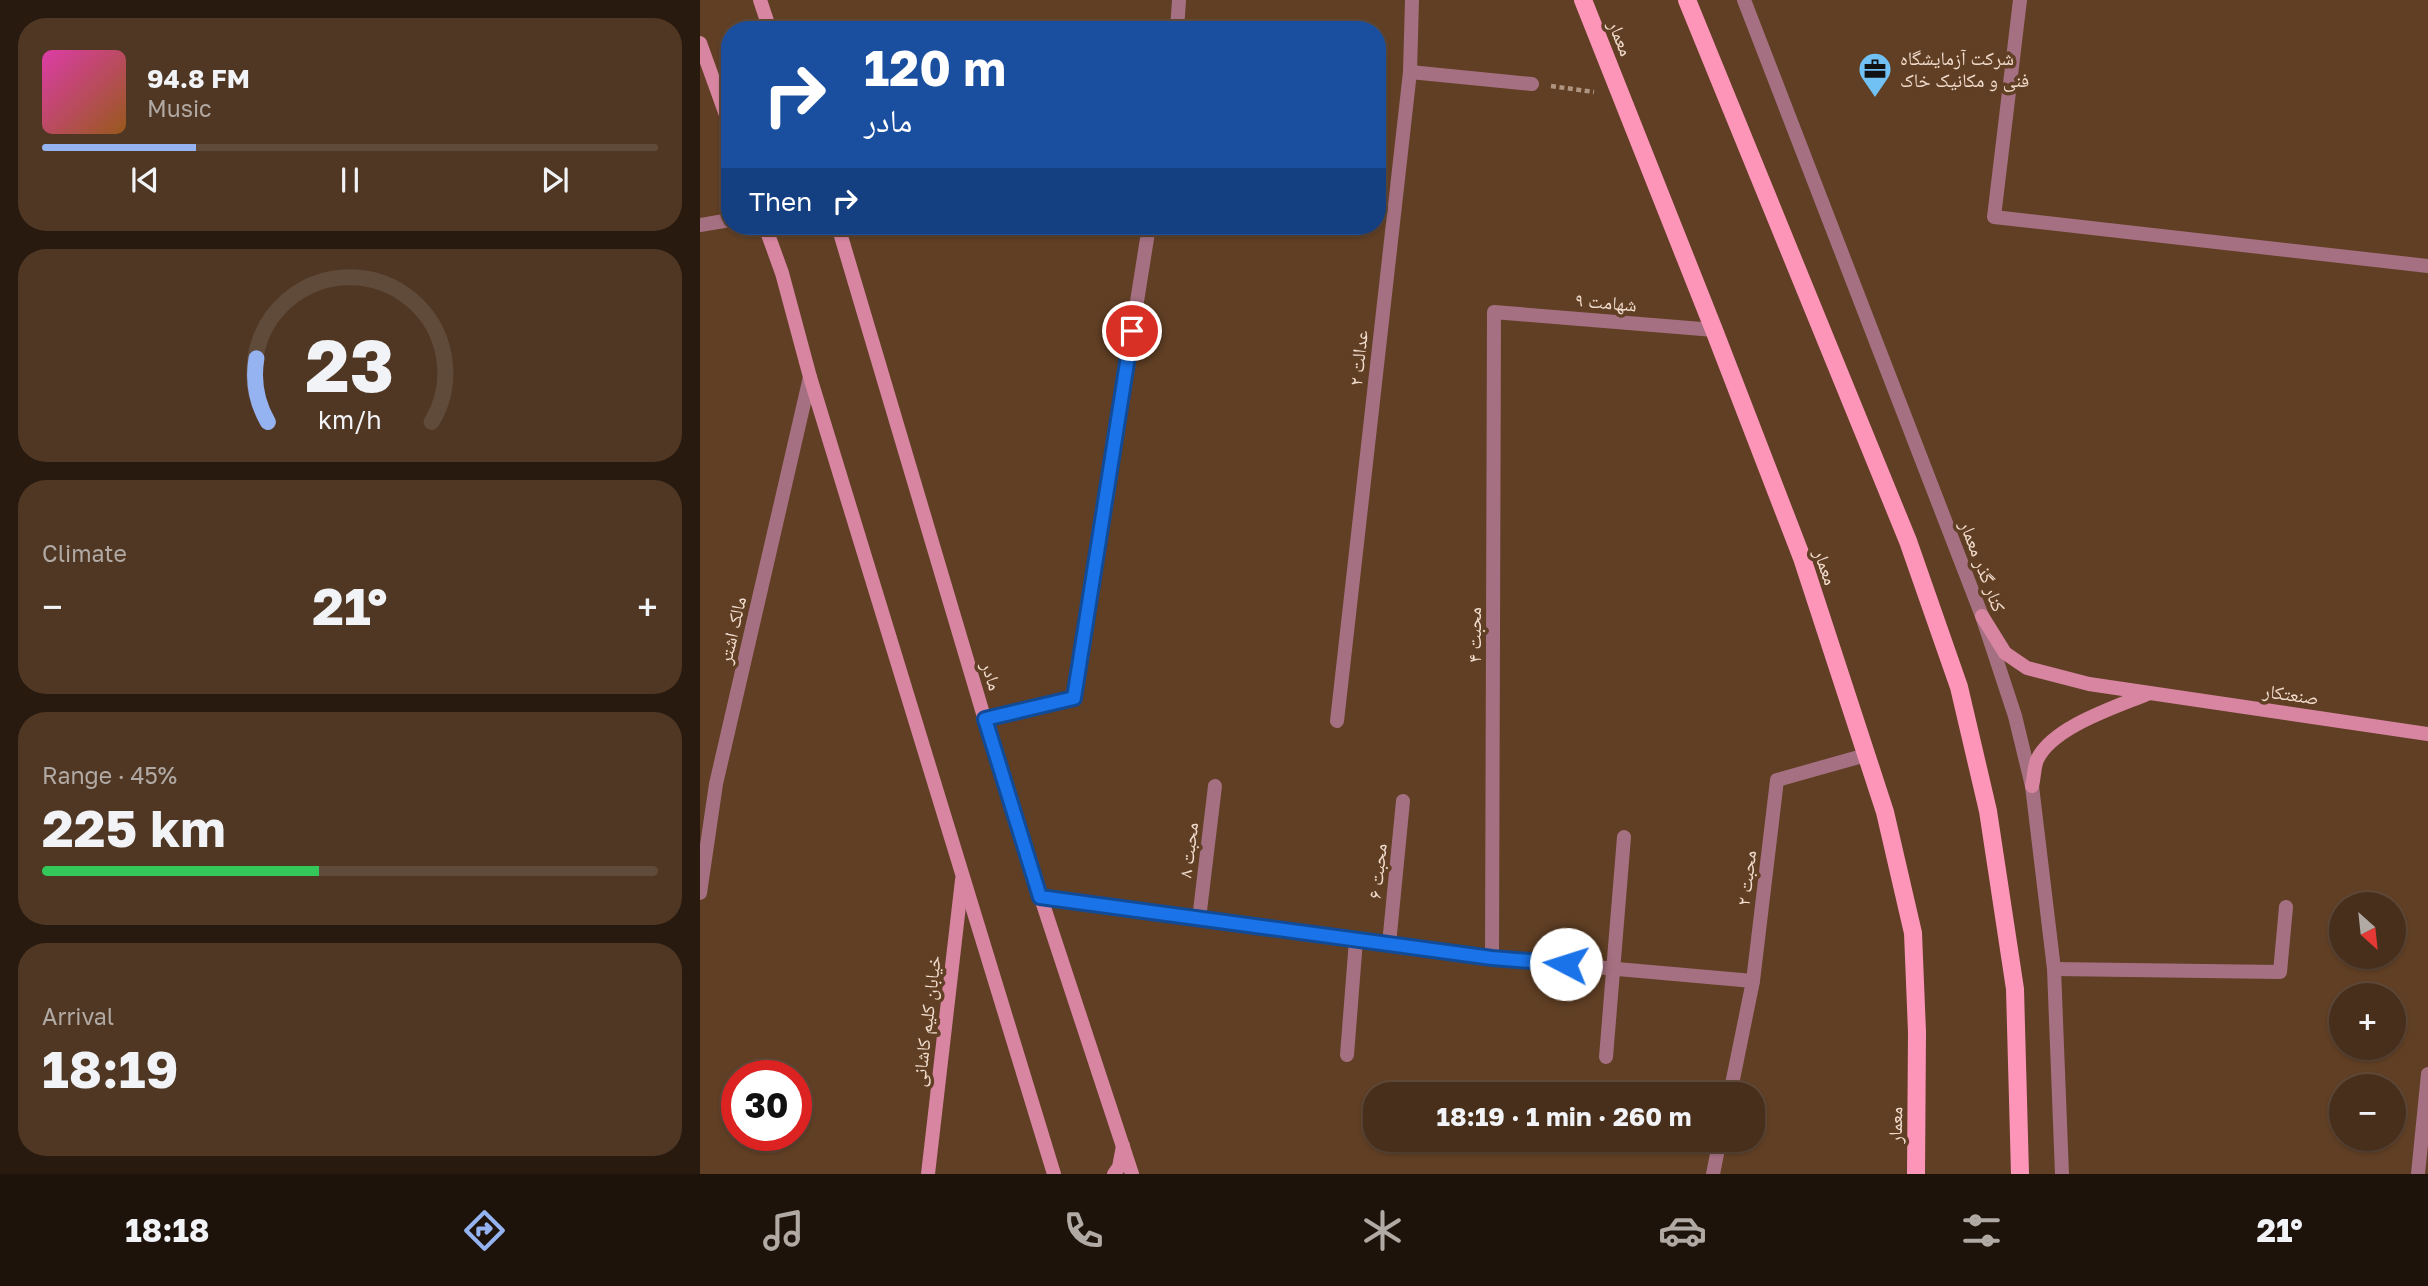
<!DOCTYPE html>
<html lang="en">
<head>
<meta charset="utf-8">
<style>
  body { margin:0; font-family:"Golos Text","Noto Naskh Arabic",sans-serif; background:#4f3724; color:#f1f3f6; height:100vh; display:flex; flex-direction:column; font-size:26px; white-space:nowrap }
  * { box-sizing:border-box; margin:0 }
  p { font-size:23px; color:#b1a9a3 }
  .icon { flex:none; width:38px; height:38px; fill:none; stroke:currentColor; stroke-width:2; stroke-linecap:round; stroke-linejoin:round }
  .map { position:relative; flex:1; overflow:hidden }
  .panel { display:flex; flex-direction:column; gap:18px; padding:18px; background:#281a0f; width:700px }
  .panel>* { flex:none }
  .hud { position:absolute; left:21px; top:21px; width:665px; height:214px; border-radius:28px; box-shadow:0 2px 5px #0004,0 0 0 2px #604a3a; background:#1a4fa0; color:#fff; overflow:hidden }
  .needle { width:46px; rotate:153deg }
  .fabs { position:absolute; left:1629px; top:892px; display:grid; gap:14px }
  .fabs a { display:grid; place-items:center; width:77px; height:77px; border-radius:50%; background:#482f1b; box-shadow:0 2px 5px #0004,0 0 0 2px #604a3a; font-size:35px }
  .speed { position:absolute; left:21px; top:1060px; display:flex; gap:14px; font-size:35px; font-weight:700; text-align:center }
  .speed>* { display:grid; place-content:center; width:91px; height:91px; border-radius:50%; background:#482f1b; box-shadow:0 2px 5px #0004,0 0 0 2px #604a3a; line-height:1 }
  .speed .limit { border:10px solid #d22; background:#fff; color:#111 }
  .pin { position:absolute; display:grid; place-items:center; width:60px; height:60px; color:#fff; margin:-30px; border:4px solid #fff; border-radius:50%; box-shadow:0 2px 7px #0007 }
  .me { position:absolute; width:77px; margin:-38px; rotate:275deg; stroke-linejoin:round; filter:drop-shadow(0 0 5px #0008) }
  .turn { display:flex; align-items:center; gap:24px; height:147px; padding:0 28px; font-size:32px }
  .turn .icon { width:91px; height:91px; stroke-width:2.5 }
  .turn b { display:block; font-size:49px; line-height:60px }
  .then { display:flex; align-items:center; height:66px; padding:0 28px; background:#0003; gap:14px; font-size:26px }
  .big { font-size:52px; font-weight:700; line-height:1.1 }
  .panel .widget { flex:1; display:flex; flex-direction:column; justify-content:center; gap:10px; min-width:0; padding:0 24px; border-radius:28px; background:#4f3724 }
  .panel .dial { align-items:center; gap:0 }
  .dial svg { height:182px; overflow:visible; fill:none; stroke:#604a3a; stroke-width:7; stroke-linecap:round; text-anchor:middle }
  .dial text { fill:#f1f3f6; stroke:none }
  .song { display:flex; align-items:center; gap:21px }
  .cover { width:84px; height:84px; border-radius:10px; background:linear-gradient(135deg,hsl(320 70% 55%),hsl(30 70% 35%)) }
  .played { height:7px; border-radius:4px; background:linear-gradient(90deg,#95b2f1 25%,#604a3a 25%) }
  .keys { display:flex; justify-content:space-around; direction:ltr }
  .heat { display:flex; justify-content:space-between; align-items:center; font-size:38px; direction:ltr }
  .charge { height:10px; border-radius:5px; background:linear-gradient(90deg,#34c759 45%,#604a3a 0) }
  .trip { position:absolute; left:663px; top:1082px; width:402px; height:70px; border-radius:28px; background:#482f1b; box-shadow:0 2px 5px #0004,0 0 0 2px #604a3a; font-weight:700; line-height:70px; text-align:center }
  .menu { display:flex; height:112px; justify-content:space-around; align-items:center; background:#1d130b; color:#b1a9a3 }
  .menu .icon { width:49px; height:49px }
  .menu .current { color:#95b2f1 }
  .menu b { font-size:32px; color:#f1f3f6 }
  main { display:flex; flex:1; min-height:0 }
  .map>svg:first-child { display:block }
</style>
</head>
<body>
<main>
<section class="panel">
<div class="widget">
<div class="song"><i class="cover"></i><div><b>94.8 FM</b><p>Music</p></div></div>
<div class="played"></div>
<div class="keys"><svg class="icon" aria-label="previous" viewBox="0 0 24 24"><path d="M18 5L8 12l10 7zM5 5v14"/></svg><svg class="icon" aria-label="pause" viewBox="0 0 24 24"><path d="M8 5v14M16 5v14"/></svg><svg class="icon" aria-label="next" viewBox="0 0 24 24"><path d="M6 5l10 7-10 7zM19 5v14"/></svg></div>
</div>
<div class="widget dial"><svg viewBox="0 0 100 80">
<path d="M14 69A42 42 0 1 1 86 69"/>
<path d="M14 69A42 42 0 0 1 9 41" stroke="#95b2f1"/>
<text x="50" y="56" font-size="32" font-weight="700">23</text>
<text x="50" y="72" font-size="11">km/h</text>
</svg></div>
<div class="widget"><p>Climate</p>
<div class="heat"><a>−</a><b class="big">21°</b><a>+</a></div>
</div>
<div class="widget"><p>Range · 45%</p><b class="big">225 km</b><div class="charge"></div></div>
<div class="widget"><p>Arrival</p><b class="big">18:19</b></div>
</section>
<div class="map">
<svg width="1728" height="1174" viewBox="0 0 1728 1174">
  <rect width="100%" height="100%" fill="#603f24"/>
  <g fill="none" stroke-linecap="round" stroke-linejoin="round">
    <polyline stroke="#af9480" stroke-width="4.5" stroke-dasharray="5 3.5" stroke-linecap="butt" points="851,86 894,92"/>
    <g stroke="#a57081" stroke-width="14">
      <polyline points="1044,0 1282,616 1315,716 1332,786 1354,969 1362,1174"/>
      <polyline points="1320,0 1294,217 1728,266"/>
      <polyline points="477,30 479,0"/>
      <polyline points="710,72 832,84"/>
      <polyline points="0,225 30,220"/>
      <polyline points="285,719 374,698 449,226"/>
      <polyline points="637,721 710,72 712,0"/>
      <polyline points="0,893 16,784 110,377"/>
      <polyline points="340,897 792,958 1053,981"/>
      <polyline points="499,919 515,786"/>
      <polyline points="689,944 703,801"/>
      <polyline points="792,958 794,312 1014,330"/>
      <polyline points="1354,969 1580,972 1586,907"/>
      <polyline points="647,1055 656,940"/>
      <polyline points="906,1057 924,837"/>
      <polyline points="1030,1094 1053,981 1077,780 1166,755"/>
      <polyline points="1013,1174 1020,1139"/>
      <polyline points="1718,1174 1728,1074"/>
    </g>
    <g stroke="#d785a1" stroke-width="14">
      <polyline points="60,0 70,30"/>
      <polyline points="0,43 30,126"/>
      <polyline points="65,226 82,273 110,377 354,1174"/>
      <polyline points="138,226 309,801 432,1174"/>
      <polyline points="1282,616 1305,653 1327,668 1389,684 1728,734"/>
      <path d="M 1332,786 C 1334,778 1334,767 1337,760 C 1352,727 1416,707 1447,694"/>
      <polyline points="228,1174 262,880"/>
      <polyline points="414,1174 419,1167 423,1146"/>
    </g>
    <g stroke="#fd95b9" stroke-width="18">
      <polyline points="883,0 1014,330 1102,558 1185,812 1213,933 1217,1032 1216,1174"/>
      <polyline points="987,0 1208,541 1259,687 1288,811 1315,989 1320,1174"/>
    </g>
  </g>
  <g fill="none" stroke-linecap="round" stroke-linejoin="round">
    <defs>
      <polyline id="route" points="432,331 374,698 285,719 340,897 792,958 866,964"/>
    </defs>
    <use href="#route" stroke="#114b97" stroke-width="18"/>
    <use href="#route" stroke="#1a73e8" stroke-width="12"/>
  </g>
  <defs>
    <symbol id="office-pin" viewBox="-11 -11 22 30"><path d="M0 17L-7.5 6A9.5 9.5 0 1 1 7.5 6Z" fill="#71c1f4" stroke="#603f24"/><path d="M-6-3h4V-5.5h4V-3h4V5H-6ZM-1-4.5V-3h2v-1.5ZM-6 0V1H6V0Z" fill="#111"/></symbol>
  </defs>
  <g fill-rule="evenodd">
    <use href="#office-pin" x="1156" y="50" width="38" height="52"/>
  </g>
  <g text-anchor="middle" stroke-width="7" stroke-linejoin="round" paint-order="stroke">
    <g font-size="19" fill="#f1dccd" stroke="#603f24">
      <text transform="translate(921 38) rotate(68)" y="7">معمار</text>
      <text transform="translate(906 302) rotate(5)" y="7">شهامت ۹</text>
      <text transform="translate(658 358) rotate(-84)" y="7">عدالت ۲</text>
      <text transform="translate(1283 566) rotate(69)" y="7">کنار گذر معمار</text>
      <text transform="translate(1126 567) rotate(71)" y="7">معمار</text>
      <text transform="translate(32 630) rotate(-77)" y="7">مالک اشتر</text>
      <text transform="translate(774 635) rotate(-90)" y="7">محبت ۴</text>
      <text transform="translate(292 676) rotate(73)" y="7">مادر</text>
      <text transform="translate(1591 694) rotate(8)" y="7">صنعتکار</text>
      <text transform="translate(488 850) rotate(-83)" y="7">محبت ۸</text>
      <text transform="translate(677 871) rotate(-84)" y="7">محبت ۶</text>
      <text transform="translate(1046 878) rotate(-83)" y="7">محبت ۲</text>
      <text transform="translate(226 1021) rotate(-83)" y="7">خیابان کلیم کاشانی</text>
      <text transform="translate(1195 1125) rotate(-89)" y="7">معمار</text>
    </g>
    <g font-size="19" fill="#f1dccd" stroke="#603f24" text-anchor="start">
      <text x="1200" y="65">شرکت آزمایشگاه<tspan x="1200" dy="22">فنی و مکانیک خاک</tspan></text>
    </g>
  </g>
</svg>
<div class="fabs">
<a><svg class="needle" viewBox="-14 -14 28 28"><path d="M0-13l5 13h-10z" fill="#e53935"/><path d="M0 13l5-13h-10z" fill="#b1a9a3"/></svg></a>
<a>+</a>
<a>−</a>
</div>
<div class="speed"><div class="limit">30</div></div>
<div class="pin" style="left:432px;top:331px;background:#d93025"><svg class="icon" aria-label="arrive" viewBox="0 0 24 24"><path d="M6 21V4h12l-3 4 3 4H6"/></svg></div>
<svg class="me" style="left:866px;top:964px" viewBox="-20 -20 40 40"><circle r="19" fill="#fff"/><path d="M0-13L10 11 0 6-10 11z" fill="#1a73e8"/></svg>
<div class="trip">18:19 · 1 min · 260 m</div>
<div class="hud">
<div class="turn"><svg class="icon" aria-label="right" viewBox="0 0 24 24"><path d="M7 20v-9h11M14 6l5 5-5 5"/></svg><div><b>120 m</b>مادر</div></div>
<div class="then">Then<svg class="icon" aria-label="right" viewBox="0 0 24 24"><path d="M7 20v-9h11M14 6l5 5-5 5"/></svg></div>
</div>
</div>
</main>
<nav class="menu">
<b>18:18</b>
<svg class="icon current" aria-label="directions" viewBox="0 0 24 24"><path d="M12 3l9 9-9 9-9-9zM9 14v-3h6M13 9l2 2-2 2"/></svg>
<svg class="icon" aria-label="music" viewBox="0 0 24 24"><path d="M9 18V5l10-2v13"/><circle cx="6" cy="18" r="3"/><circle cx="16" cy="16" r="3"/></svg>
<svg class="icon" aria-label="phone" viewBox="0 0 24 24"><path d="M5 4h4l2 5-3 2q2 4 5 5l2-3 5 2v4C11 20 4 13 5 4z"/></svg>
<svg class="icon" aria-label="climate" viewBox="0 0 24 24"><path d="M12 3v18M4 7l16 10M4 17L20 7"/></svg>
<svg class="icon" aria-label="car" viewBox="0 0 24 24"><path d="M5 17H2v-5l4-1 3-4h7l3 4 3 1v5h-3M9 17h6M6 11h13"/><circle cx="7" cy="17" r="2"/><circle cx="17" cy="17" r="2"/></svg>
<svg class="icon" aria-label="filters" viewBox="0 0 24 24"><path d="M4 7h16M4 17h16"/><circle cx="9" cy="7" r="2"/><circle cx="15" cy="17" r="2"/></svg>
<b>21°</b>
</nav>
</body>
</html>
